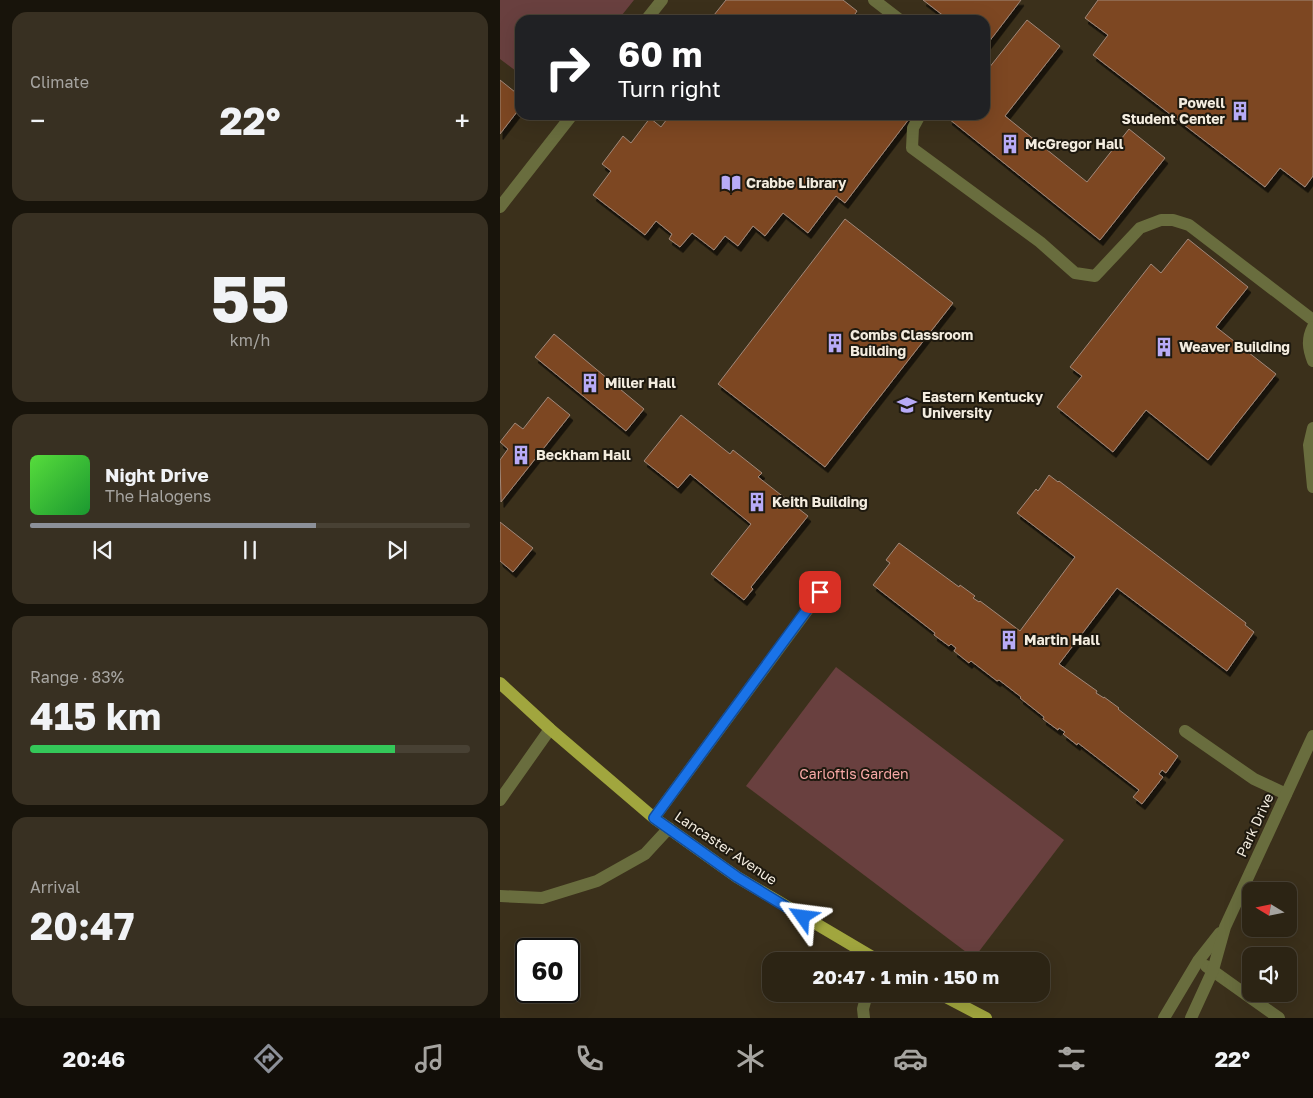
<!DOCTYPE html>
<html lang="en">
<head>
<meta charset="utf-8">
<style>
  body { margin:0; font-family:"Golos Text",sans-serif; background:#383022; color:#f1f3f6; height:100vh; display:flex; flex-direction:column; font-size:19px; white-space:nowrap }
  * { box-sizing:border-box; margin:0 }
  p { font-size:16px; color:#a6a4a0 }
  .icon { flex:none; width:28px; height:28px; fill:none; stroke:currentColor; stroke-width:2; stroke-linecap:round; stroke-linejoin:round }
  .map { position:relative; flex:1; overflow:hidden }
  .drawer { display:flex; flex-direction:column; gap:12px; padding:12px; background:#18140b; width:500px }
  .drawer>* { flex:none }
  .hud { position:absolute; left:15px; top:15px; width:475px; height:105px; border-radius:15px; box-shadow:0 5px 20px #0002,0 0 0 1px #484134; background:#202124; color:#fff; overflow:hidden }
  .needle { width:32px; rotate:280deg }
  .fabs { position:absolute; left:742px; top:882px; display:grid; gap:10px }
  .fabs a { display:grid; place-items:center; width:55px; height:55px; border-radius:10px; background:#2c2414; box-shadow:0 5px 20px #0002,0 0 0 1px #484134; font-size:25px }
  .speed { position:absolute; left:15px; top:938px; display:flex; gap:10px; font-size:25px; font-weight:700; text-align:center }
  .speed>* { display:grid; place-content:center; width:65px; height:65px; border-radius:50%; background:#2c2414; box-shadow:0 5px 20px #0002,0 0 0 1px #484134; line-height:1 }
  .speed .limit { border:2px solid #111; border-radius:8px; background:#fff; color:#111 }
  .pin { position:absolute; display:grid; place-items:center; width:42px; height:42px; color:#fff; margin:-21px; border-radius:10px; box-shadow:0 2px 8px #0006 }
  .me { position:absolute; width:55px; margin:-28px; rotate:301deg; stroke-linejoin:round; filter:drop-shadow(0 0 4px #0008) }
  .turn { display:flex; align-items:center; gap:18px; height:105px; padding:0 20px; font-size:22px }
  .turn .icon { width:65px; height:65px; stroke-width:2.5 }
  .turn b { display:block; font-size:35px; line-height:42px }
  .big { font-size:38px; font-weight:700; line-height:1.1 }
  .drawer .tile { flex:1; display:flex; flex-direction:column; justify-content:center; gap:8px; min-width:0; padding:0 18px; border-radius:15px; background:#383022 }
  .drawer .dial { align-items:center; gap:0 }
  .dial b { font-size:65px; line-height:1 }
  .song { display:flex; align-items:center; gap:15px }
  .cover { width:60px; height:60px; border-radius:8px; background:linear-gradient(135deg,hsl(110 70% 55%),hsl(130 70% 35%)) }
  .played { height:5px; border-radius:2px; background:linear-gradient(90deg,#8c9099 65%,#484134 65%) }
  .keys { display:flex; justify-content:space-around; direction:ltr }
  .heat { display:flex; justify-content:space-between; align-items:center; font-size:28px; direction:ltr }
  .charge { height:8px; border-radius:4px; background:linear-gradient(90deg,#34c759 83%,#484134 0) }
  .trip { position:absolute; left:262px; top:952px; width:288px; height:50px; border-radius:15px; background:#2c2414; box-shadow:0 5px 20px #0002,0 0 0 1px #484134; font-weight:700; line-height:50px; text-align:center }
  .tab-bar { display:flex; height:80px; justify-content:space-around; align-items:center; background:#120e08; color:#a6a4a0 }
  .tab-bar .icon { width:35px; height:35px }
  .tab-bar .selected { color:#8c9099 }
  .tab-bar b { font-size:22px; color:#f1f3f6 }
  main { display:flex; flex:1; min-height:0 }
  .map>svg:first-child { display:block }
</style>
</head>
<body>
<main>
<section class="drawer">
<div class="tile"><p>Climate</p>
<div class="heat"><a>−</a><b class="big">22°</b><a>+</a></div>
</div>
<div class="tile dial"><b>55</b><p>km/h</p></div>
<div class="tile">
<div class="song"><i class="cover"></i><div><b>Night Drive</b><p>The Halogens</p></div></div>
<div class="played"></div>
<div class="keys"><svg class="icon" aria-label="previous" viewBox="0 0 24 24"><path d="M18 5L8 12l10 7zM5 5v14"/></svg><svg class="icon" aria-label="pause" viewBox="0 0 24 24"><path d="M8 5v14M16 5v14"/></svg><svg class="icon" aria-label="next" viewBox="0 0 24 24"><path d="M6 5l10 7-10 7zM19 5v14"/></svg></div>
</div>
<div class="tile"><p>Range · 83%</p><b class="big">415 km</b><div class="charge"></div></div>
<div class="tile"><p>Arrival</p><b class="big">20:47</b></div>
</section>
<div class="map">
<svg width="813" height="1018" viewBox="0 0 813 1018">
  <defs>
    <filter id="shadow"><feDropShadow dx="3" dy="5.5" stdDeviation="0" flood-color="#0009"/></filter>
  </defs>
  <rect width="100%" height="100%" fill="#3b301b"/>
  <g fill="#69403f">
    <polygon points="0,0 134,0 118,20 20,20 20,74 0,59"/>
    <polygon points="336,667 564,840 474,958 246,786"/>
  </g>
  <g fill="#7d4724" stroke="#a18879" filter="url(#shadow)">
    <polygon points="226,0 343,0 357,11 351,20 210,20"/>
    <polygon points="423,0 521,0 485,47 485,20 449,20"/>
    <polygon points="598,0 813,0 813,176 805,187 780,168 765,187 593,55 608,35 585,18"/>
    <polygon points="527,20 560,46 505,116 587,182 629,129 665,158 600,240 449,119 452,115 485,115 485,73"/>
    <polygon points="0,80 20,96 20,108 0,134"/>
    <polygon points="170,115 412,115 345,203 336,196 308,233 283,213 265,236 253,226 238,246 225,236 214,250 192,233 180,247 169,239 172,234 156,221 145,235 93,195 111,171 102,164 123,136 131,143 150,118 161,127"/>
    <polygon points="345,219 453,303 325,467 218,384"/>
    <polygon points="688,239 748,287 716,327 776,374 708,460 646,410 613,452 557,407 582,376 570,367 651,264 661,273"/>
    <polygon points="54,334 144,409 126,431 35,357"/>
    <polygon points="48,397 70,415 1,502 0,460 8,449 0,442 15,423 23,429"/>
    <polygon points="181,415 230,454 233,450 262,473 258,477 308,516 251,587 253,589 244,600 211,574 251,524 190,474 178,488 144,461"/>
    <polygon points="549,475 558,482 559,481 746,623 745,625 754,632 727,671 617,588 559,664 597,691 596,693 604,698 604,697 619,708 618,709 678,756 666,773 662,770 659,774 663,777 642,804 633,797 639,790 578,743 577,745 563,734 565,732 559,728 558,730 543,719 544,717 520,698 521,697 499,680 497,681 471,661 469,663 454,651 456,648 451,644 449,646 434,635 435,633 373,585 390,563 386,560 399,543 459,587 460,585 475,596 473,598 479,602 480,601 520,631 575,557 517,513 536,489 538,491"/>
    <polygon points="0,522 33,548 13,572 0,561"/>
  </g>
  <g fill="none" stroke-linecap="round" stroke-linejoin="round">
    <g stroke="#696d3e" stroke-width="12">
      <polyline points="374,0 400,20"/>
      <polyline points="146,20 162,0"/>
      <polyline points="420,115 413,128 412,148 540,242 575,273 595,276 640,228 661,220 673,220 689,225 813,320"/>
      <polyline points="0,207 72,115"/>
      <path d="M 813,327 C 807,339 808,348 813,361"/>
      <polyline points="813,428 809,445 813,487"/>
      <polyline points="685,731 754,779 786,794"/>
      <polyline points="0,800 50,729"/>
      <polyline points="154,818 320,593"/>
      <polyline points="0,896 42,898 97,881 145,854 169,828"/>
      <polyline points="706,966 779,1018"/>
      <polyline points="364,1018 363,1009 367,994"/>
      <polyline points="664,1018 698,961 720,933"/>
      <polyline points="691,1018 713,970 725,927 813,736"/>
    </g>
    <g stroke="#a1a63e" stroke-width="12">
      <polyline points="0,683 50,729 154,818 237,877 379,961"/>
      <polyline points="440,994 486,1018"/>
    </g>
  </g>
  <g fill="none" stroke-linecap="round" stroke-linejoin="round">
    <defs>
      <polyline id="route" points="303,917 237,877 154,818 320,592"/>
    </defs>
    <use href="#route" stroke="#114b97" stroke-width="12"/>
    <use href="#route" stroke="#1a73e8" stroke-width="9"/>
  </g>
  <defs>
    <symbol id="building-bare" viewBox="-9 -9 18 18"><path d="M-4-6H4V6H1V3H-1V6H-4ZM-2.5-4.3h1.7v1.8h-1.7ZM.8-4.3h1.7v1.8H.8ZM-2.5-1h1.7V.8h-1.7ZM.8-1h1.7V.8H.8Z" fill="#b8abf7" stroke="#1e190f" stroke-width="2.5" paint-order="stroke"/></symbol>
    <symbol id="library-bare" viewBox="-9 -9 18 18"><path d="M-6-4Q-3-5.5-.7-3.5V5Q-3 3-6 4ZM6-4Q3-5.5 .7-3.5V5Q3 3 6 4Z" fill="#b8abf7" stroke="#1e190f" stroke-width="2.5" paint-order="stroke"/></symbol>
    <symbol id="university-bare" viewBox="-9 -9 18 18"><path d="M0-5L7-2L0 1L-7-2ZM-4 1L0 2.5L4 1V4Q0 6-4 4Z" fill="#b8abf7" stroke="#1e190f" stroke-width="2.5" paint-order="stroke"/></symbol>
  </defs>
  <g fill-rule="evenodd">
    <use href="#building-bare" x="726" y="97" width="28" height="28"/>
    <use href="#building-bare" x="496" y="130" width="28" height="28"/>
    <use href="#library-bare" x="217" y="169" width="28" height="28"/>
    <use href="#building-bare" x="321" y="329" width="28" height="28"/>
    <use href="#building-bare" x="650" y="333" width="28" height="28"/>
    <use href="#building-bare" x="76" y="369" width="28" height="28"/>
    <use href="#university-bare" x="393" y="391" width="28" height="28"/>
    <use href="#building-bare" x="7" y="441" width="28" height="28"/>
    <use href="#building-bare" x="243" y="488" width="28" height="28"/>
    <use href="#building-bare" x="495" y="626" width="28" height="28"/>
  </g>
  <g text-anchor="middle" stroke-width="4" stroke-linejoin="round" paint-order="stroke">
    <g font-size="14" font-weight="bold" fill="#f3ecdf" stroke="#1e190f" text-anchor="start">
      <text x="725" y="108" text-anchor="end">Powell<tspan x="725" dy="16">Student Center</tspan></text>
      <text x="525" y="149">McGregor Hall</text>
      <text x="246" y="188">Crabbe Library</text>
      <text x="350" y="340">Combs Classroom<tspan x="350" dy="16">Building</tspan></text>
      <text x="679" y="352">Weaver Building</text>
      <text x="105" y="388">Miller Hall</text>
      <text x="422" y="402">Eastern Kentucky<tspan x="422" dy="16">University</tspan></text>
      <text x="36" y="460">Beckham Hall</text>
      <text x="272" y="507">Keith Building</text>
      <text x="524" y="645">Martin Hall</text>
    </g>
    <g font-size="14" fill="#f7a8a5" stroke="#1e190f">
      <text x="354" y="779">Carloftis Garden</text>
    </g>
    <g font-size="14" fill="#f3ecdf" stroke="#1e190f">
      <text transform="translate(755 825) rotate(-65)" y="5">Park Drive</text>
      <text transform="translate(226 848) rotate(34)" y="5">Lancaster Avenue</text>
    </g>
  </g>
</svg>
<div class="fabs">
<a><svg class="needle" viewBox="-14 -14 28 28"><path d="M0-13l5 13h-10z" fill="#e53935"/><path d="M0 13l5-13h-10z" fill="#a6a4a0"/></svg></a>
<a><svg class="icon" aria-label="sound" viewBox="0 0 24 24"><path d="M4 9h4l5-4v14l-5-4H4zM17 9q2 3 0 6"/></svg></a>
</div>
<div class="speed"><div class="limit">60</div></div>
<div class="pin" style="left:320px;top:592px;background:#d93025"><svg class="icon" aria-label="arrive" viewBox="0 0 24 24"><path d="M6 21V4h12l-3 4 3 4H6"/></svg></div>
<svg class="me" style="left:303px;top:917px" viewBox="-20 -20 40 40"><path d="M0-17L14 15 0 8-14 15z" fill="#1a73e8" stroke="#fff" stroke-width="4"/></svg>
<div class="trip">20:47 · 1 min · 150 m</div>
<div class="hud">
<div class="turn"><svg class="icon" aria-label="right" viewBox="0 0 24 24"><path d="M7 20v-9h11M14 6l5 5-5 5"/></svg><div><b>60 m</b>Turn right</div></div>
</div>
</div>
</main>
<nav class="tab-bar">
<b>20:46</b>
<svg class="icon selected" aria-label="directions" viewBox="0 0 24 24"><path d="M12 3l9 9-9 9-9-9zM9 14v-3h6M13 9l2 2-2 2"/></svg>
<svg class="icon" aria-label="music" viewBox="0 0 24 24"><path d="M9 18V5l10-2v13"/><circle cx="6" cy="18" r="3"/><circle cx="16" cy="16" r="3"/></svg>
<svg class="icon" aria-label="phone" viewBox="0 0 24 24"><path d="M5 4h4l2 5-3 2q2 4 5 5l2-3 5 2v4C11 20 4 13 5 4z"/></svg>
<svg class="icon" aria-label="climate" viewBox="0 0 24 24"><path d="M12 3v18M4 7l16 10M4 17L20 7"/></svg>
<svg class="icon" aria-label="car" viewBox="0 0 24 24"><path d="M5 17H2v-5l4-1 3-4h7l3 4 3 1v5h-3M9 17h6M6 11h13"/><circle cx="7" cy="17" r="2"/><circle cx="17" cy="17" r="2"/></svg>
<svg class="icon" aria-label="filters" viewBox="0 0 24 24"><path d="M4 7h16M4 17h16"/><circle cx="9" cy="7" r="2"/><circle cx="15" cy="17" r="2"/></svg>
<b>22°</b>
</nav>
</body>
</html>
